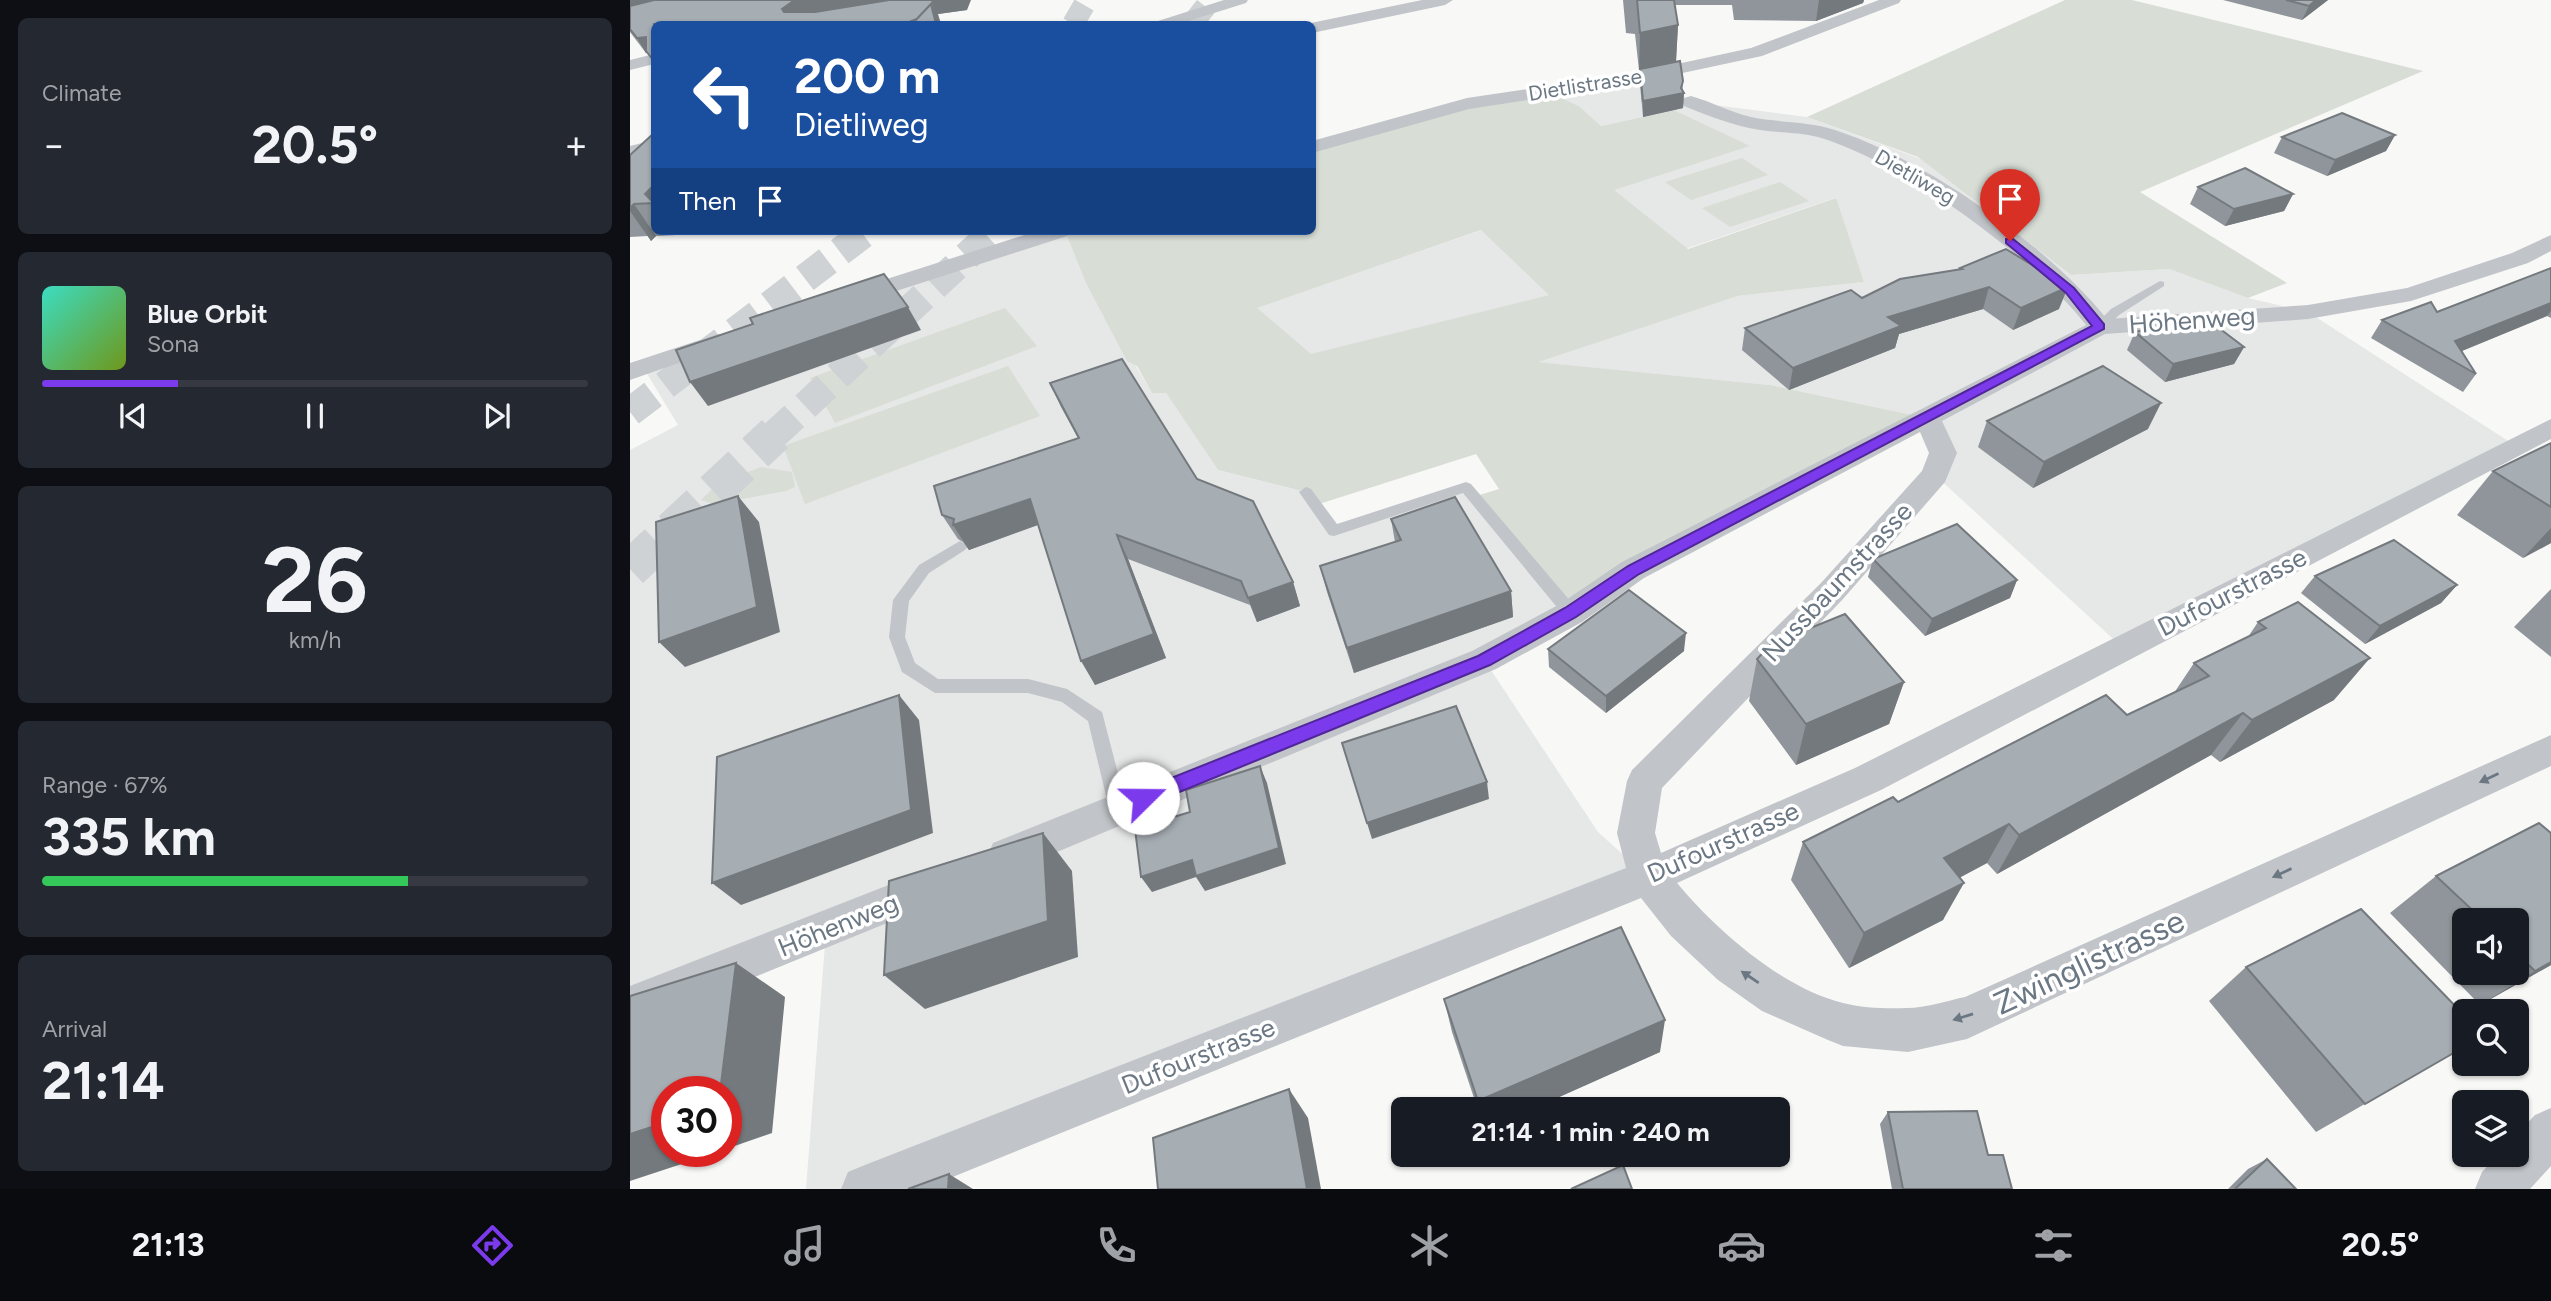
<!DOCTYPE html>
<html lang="en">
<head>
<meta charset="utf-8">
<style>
  body { margin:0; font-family:Figtree,sans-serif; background:#242831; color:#f1f3f6; height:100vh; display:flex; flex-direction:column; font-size:26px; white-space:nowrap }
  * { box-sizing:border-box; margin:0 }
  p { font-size:23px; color:#9ea1a6 }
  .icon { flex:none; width:38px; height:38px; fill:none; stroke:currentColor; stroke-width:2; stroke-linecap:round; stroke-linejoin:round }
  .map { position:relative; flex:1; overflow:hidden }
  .sheet { display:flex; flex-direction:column; gap:18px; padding:18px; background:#0d0f14; width:630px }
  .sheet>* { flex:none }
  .guide { position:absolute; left:21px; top:21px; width:665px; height:214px; border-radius:10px; box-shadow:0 2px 5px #0004; background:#1a4fa0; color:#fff; overflow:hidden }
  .buttons { position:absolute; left:1822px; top:908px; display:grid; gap:14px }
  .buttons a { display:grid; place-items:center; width:77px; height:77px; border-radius:10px; background:#171b24; box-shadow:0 2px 5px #0004; font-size:35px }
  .speed { position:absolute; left:21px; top:1076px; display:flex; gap:14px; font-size:35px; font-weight:700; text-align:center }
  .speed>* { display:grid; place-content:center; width:91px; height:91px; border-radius:50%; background:#171b24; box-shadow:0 2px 5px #0004; line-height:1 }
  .speed .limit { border:10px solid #d22; background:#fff; color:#111 }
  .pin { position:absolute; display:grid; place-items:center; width:60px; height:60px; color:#fff; margin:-72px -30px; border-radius:50% 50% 50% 0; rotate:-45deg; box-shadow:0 0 7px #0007 }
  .pin .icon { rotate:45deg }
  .me { position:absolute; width:77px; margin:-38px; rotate:68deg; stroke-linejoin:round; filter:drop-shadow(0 0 5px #0008) }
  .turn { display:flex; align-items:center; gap:24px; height:147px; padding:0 28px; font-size:32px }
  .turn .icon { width:91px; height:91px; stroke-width:2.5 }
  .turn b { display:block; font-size:49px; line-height:60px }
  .then { display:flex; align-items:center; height:66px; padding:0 28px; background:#0003; gap:14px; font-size:26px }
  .big { font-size:52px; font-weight:700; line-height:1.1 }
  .sheet .tile { flex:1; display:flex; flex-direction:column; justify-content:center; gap:10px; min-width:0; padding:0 24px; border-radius:10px; background:#242831 }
  .sheet .dial { align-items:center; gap:0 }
  .dial b { font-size:91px; line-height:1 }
  .song { display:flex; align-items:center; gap:21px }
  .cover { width:84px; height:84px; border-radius:10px; background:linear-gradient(135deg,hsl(170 70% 55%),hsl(80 70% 35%)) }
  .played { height:7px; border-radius:4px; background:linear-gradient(90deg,#7c3aed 25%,#363941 25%) }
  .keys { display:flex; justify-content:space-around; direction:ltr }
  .heat { display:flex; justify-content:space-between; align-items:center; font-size:38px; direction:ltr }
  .charge { height:10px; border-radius:5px; background:linear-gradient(90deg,#34c759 67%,#363941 0) }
  .trip { position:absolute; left:761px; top:1097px; width:399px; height:70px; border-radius:10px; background:#171b24; box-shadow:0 2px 5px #0004; font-weight:700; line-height:70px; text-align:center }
  .tabs { display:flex; height:112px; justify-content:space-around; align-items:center; background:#090b0e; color:#9ea1a6 }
  .tabs .icon { width:49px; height:49px }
  .tabs .selected { color:#7c3aed }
  .tabs b { font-size:32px; color:#f1f3f6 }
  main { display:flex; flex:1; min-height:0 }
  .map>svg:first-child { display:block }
</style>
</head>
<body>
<main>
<section class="sheet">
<div class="tile"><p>Climate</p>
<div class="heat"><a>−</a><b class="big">20.5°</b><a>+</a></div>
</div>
<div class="tile">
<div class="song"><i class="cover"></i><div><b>Blue Orbit</b><p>Sona</p></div></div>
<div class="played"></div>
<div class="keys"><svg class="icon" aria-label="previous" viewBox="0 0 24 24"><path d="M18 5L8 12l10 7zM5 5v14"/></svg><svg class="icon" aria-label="pause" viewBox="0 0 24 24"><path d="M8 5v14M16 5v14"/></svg><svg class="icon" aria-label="next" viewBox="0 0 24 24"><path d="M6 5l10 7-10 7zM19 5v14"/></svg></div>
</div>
<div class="tile dial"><b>26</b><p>km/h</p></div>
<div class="tile"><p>Range · 67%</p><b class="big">335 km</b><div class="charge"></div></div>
<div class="tile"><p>Arrival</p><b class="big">21:14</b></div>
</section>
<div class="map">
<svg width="1921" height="1189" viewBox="0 0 1921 1189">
  <rect width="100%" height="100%" fill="#f8f8f7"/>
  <g fill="#e6e7e7">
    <polygon points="1001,79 1061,102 1177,117 1291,159 1441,275 1539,269 1618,298 1678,312 1886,446 1493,648 1305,475 1297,418 1140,385 906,362 1108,296 1234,282 1205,198 920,295 681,355 626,308 852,230 1119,146 1044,110 971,126 949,106 916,91"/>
    <polygon points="435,231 455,281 522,393 536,393 588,470 676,492 704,531 836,487 941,613 855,661 968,832 1018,877 235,1189 176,1189 196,931 0,1007 0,450 48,425 13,367"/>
  </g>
  <g fill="#d8ddd6" fill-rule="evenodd">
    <polygon points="1435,0 1502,0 1793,71 1510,192 1657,283 1618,298 1539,269 1441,275 1288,157 1177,117"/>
    <path d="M 916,91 L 949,106 L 971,126 L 1044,110 L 1120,146 L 984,190 L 1058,249 L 1206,198 L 1234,282 L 1108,296 L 908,362 L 1140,385 L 1297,418 L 941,613 L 843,497 L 869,489 L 846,454 L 686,505 L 676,492 L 588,470 L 536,393 L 522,393 L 507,366 L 497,361 L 455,281 L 435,231 L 682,231 L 683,148 L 719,136 ZM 851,230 L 919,295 L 681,354 L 627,308 Z"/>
    <polygon points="1112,158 1138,175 1061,200 1035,182"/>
    <polygon points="1150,182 1179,201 1100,227 1072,208"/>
    <polygon points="375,308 407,346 205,423 180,378"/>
    <polygon points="378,366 410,416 175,504 153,446"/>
    <polygon points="131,467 162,472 165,487 156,491 84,504 71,500 87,484"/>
  </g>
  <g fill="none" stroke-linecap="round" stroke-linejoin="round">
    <g stroke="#ced2d4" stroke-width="22" stroke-dasharray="22 11" stroke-linecap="butt">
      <polyline points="443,24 457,0"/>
      <polyline points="562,24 581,0"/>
    </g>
    <g stroke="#ced2d4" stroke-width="29" stroke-dasharray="29 15" stroke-linecap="butt">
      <polyline points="0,412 237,231"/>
      <polyline points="143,436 364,231"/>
    </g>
    <polyline stroke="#ced2d4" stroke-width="38" stroke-dasharray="38 19" stroke-linecap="butt" points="0,569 145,434"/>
    <g fill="#c1c4c8" fill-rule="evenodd">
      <polygon points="1530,281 1534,282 1534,286 1489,315 1474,330 1466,330 1466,324 1481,309"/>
      <polygon points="836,482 841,484 947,609 949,613 947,617 935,617 833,493 704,536 699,535 669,492 676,487 681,489 707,524"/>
      <polygon points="330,541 338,546 335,550 299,573 279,601 275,637 285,663 308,679 398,679 437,689 472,712 497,808 495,814 488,816 481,814 479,808 458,721 432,702 398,693 305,693 272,672 259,637 263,600 289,565"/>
    </g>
    <g fill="#c1c4c8" fill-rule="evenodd">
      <polygon points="594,0 618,0 616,3 549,24 526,24 528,21"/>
      <polygon points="792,0 823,0 815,5 682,33 682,24 676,24"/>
      <polygon points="1249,0 1271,0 1269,3 1132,56 1001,84 839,109 682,153 682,141 837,98 1001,74 1121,48"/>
      <polygon points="24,54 24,64 0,70 0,60"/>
      <path d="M 1061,96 C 1082,102 1100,112 1121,117 C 1149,123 1178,121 1205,130 C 1296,160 1416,244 1477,319 L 1678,305 L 1777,288 L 1882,253 L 1921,235 L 1921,251 L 1898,263 L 1781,301 L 1678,319 L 1475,334 L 1312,421 L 1327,453 L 1315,482 L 1213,599 L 1032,788 L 1025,833 L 1031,853 L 1225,768 L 1921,419 L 1921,439 L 1251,790 L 1047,883 C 1086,930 1152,988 1213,1003 C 1232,1008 1259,1009 1277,1008 C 1296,1008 1316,1001 1335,997 L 1921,735 L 1921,766 L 1337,1039 L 1278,1052 L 1213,1046 L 1198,1040 L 1132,1011 L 1088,980 L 1041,936 L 1011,898 L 293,1189 L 211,1189 L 218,1172 L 235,1165 L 996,868 L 987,833 L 997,781 L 1002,770 L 1191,583 L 1292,471 L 1299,453 L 1290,432 L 1014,578 L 952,622 L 866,669 L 391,867 L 377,872 L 363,867 L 358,855 L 363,843 L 842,651 L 930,604 L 992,562 L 1456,325 C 1401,255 1273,162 1188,137 C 1170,132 1149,133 1130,130 C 1104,126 1079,116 1054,106 L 1052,102 L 1054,98 Z"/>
      <polygon points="24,140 24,152 0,158 0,146"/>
      <polygon points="407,231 440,231 437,236 229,303 213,303 209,298 213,293"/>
      <polygon points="88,334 97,336 100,341 97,346 0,380 0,363"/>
      <polygon points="297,870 311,875 317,888 311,901 0,1028 0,986"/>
      <polygon points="1921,1108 1921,1166 1900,1189 1845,1189 1852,1172 1868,1155 1886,1155 1886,1135 1905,1115"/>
    </g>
  </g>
  <g fill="#8f959a" fill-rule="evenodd">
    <polygon points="0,0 337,10 308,14 24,24 24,64 18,53 16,53 0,32"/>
    <polygon points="993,0 1234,0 1233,3 1186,21 1104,20 1102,5 1045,5 1048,25 1046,61 1009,70 1005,34 996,33"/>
    <polygon points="1593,0 1698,0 1672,20"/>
    <polygon points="1010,69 1052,90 1054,93 1053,108 1013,117 1010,85"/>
    <polygon points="24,133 24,231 44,231 46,235 26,236 21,241 18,236 0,237 0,155"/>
    <polygon points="1765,135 1756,151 1697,176 1644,153 1652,137"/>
    <polygon points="1568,187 1663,194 1654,211 1595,226 1560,204"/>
    <polygon points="1330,268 1429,309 1383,330 1353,309 1269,334 1265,348 1159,390 1112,350 1115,328 1232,298 1329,270"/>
    <polygon points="1921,268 1921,318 1917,316 1832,351 1846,374 1833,392 1741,338 1752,320 1807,312"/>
    <polygon points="1505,332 1614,347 1604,364 1535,382 1497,350"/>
    <polygon points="420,383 567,479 663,582 670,606 627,622 620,605 498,559 536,658 465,685 408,525 339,550 333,542 328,539 312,515 448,438 431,407"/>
    <polygon points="1357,421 1518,429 1403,488 1348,447"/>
    <polygon points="1921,443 1921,543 1893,558 1827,515 1863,471"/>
    <polygon points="761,519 881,591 883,617 724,673 697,592 690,566 765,542"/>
    <polygon points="1243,559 1387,580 1380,598 1295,636 1238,577"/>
    <polygon points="1685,576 1827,585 1811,603 1735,644 1671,593"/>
    <polygon points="1921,589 1921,657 1884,627"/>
    <polygon points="1668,602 1704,700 1590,762 1581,755 1367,874 1357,863 1329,878 1313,920 1219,968 1161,880 1173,842 1268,802 1497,715 1544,693 1564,663 1618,637 1628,622"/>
    <polygon points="918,649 1054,651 976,713 919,667"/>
    <polygon points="1127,659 1274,682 1259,724 1166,765 1119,701"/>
    <path d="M 1909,823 L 1921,833 L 1921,965 L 1850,1005 L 1760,913 L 1806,876 ZM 1834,920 L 1886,920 L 1886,973 L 1834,973 Z"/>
    <polygon points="1616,967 1834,1047 1686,1132 1579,1001"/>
    <polygon points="814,999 1030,1052 900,1110 848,1110 822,1032"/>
    <polygon points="1258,1112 1358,1155 1382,1189 1262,1189 1250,1124"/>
    <polygon points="1637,1159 1666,1189 1598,1189 1618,1169"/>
  </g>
  <g fill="#74797d">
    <polygon points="0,0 31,0 0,7"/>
    <polygon points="173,0 258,0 159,24 152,9 162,2"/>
    <polygon points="302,0 341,0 337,10 308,14 311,24 274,24"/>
    <polygon points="1189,0 1234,0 1233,3 1186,21"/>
    <polygon points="1686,0 1698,0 1672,20 1679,6"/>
    <polygon points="1048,25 1046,61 1009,70 1010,33"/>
    <polygon points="16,37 24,52 16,53 7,38"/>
    <polygon points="1053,81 1052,93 1054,93 1053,108 1013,117 1013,101 1051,88"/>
    <polygon points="1765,135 1756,151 1697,176 1705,160"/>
    <polygon points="24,185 24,203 15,194"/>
    <polygon points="1663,194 1654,211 1595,226 1604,209"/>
    <polygon points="4,204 26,236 21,241 0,211 0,208"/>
    <polygon points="1359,287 1353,309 1269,334 1265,348 1159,390 1163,368 1258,317"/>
    <polygon points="1438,287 1429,309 1383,330 1391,308"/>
    <polygon points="1921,303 1921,311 1917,316 1817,357 1825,341"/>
    <polygon points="278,307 291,330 78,406 60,382"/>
    <polygon points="1614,347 1604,364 1535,382 1543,364"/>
    <polygon points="1531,403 1518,429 1403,488 1414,462"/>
    <polygon points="108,496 129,522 150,632 55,667 29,642"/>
    <polygon points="400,499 413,523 339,550 323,525"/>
    <polygon points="1921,528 1921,543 1893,558"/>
    <polygon points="487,535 498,559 536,658 465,685 451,661"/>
    <polygon points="1387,580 1380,598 1295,636 1302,619"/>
    <polygon points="663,582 670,606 627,622 618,598"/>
    <polygon points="1827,585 1811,603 1735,644 1750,626"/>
    <polygon points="881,591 883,617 724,673 717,648"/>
    <polygon points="1056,633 1054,651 976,713 976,696"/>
    <polygon points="1740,658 1704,700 1590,762 1622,720"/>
    <polygon points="1274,682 1259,724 1166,765 1176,724"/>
    <polygon points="269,695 289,720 303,833 111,905 82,883"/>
    <polygon points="1613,713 1581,755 1367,874 1389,835"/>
    <polygon points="630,766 637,783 656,864 575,891 566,877 522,892 511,877 562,860"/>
    <polygon points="857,782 859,799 742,839 737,823"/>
    <polygon points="1379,824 1357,863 1295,896 1314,858"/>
    <polygon points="413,833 442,871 448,957 295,1009 254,975"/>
    <polygon points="1334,883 1313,920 1219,968 1234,933"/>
    <polygon points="1921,962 1921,965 1850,1005 1905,971"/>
    <polygon points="106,963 155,997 142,1133 96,1149 96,1092 90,1092"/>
    <polygon points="1035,1020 1030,1052 900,1110 850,1110 848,1101"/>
    <polygon points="659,1089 678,1118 691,1189 677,1189"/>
    <polygon points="37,1122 37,1152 88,1152 0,1181 0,1134"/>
    <polygon points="319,1174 343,1189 318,1189"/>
  </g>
  <g fill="#a6adb3" stroke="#74797d" stroke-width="2">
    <polygon points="24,0 173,0 162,2 152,9 154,12 185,12 259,0 302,0 306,12 304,12 301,4 287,19 274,24 24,24 24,61 16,51 16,37 7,38 0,29 0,6"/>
    <polygon points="1007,0 1044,0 1048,25 1010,33"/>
    <polygon points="1656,0 1686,0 1679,6"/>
    <polygon points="301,4 306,24 282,24"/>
    <polygon points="1050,61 1053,81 1051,88 1054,93 1013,101 1010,69"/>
    <polygon points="1712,113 1765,135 1705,160 1652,137"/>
    <polygon points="24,133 24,185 15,194 24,203 4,204 0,208 0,155"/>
    <polygon points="1615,168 1663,194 1604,209 1568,187"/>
    <polygon points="1376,249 1438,287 1391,308 1359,287 1258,317 1271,326 1163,368 1115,328 1221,290 1232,298 1270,279 1332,269 1330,268"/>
    <polygon points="1921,268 1921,303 1825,341 1846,374 1752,320 1801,302 1807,312"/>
    <polygon points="254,274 278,307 60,382 46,350 123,324 120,318"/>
    <polygon points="1573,316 1614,347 1543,364 1505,332"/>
    <polygon points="492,359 567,479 623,501 663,582 618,598 611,581 487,535 524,634 451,661 400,499 323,525 324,519 312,515 304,486 449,438 420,383"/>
    <polygon points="1473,366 1531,403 1414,462 1357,421"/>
    <polygon points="1921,443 1921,507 1863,471"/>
    <polygon points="108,496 127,607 29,642 26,522"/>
    <polygon points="825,497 881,591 717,648 690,566 771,540 761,519"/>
    <polygon points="1327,524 1387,580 1302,619 1243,559"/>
    <polygon points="1764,540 1827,585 1750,626 1685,576"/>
    <polygon points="999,590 1056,633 976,696 918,649"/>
    <polygon points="1668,602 1740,658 1622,720 1613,713 1389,835 1379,824 1314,858 1334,883 1234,933 1173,842 1263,797 1268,802 1476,695 1497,715 1579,676 1564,663 1636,628 1628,622"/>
    <polygon points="1215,614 1274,682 1176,724 1127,659 1141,644"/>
    <polygon points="269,695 281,810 82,883 87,757"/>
    <polygon points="826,706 857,782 737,823 712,743"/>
    <polygon points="630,766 649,848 566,876 562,860 511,877 505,829 560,812 556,790"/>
    <polygon points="1909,823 1921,833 1921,962 1905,971 1886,953 1886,920 1853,920 1806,876"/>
    <polygon points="413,833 418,921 254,975 259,881"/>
    <polygon points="1731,909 1834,1015 1834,1047 1735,1104 1616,967"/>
    <polygon points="991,927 1035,1020 848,1101 814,999"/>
    <polygon points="106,963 90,1092 37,1092 37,1122 0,1134 0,996"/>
    <polygon points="659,1089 677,1189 528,1189 523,1138"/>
    <polygon points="1347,1111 1358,1155 1373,1155 1382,1189 1273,1189 1258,1112"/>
    <polygon points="1637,1159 1666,1189 1605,1189"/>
    <polygon points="993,1165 1002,1189 941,1189"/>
    <polygon points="319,1174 318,1189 278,1189"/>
  </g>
  <defs><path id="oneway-solid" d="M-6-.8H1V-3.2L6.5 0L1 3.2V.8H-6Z" transform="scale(1.75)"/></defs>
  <g fill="#6b7884">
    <use href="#oneway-solid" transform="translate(1859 778) rotate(155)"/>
    <use href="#oneway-solid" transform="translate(1652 873) rotate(155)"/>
    <use href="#oneway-solid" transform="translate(1120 977) rotate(-146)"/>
    <use href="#oneway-solid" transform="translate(1333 1017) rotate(163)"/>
  </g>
  <polygon fill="#7c3aed" stroke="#51269a" stroke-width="2" points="1376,239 1383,239 1444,288 1474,324 1474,329 1009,574 946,617 860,665 520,804 513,806 506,804 504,798 506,792 848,656 935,608 998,566 1462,326 1436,293 1376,243"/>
  <g text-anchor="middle" stroke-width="7" stroke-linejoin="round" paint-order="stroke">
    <g font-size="21" fill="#6b7884" stroke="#fff">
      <text transform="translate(955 85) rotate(-9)" y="7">Dietlistrasse</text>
      <text transform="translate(1285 177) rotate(30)" y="7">Dietliweg</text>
    </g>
    <g font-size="26" fill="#6b7884" stroke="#fff">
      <text transform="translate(1562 320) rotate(-4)" y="9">Höhenweg</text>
      <text transform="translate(1207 582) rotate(-47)" y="9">Nussbaumstrasse</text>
      <text transform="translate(1602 592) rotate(-27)" y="9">Dufourstrasse</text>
      <text transform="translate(1093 842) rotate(-24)" y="9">Dufourstrasse</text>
      <text transform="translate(208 925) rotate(-22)" y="9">Höhenweg</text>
      <text transform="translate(568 1056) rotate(-22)" y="9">Dufourstrasse</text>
    </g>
    <g font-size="32" fill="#6b7884" stroke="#fff">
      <text transform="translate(1459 962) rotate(-25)" y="11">Zwinglistrasse</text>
    </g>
  </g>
</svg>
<div class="buttons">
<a><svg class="icon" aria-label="sound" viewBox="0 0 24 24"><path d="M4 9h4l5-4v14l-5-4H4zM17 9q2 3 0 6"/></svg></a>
<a><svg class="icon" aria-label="search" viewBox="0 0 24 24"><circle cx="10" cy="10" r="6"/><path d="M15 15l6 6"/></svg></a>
<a><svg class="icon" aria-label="layers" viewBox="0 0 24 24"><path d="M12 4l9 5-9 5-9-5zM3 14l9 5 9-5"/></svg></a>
</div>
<div class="speed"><div class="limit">30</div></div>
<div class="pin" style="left:1380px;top:241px;background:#d93025"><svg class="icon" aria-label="arrive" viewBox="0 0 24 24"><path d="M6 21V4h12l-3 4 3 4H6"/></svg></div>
<svg class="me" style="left:513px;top:798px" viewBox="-20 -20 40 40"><circle r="19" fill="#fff"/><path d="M0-13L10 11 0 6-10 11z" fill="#7c3aed"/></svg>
<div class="trip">21:14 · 1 min · 240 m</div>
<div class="guide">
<div class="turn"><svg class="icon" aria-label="left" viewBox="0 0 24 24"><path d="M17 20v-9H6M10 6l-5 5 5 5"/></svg><div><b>200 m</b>Dietliweg</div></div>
<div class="then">Then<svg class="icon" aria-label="arrive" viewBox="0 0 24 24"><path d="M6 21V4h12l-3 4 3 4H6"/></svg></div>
</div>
</div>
</main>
<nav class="tabs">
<b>21:13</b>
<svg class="icon selected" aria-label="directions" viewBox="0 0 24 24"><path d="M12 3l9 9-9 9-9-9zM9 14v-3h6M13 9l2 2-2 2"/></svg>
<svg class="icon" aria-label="music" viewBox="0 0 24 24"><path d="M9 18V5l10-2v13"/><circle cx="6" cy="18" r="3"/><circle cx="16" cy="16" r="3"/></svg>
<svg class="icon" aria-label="phone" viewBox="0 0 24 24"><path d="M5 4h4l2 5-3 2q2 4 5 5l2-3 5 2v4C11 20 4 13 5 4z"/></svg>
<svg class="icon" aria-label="climate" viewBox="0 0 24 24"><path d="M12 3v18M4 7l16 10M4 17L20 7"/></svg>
<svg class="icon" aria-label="car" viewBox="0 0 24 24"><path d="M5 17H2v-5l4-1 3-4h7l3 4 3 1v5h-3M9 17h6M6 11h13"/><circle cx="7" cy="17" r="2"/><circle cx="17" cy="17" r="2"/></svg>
<svg class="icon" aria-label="filters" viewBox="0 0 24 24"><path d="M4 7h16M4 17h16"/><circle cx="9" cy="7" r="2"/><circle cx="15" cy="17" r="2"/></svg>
<b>20.5°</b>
</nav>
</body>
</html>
